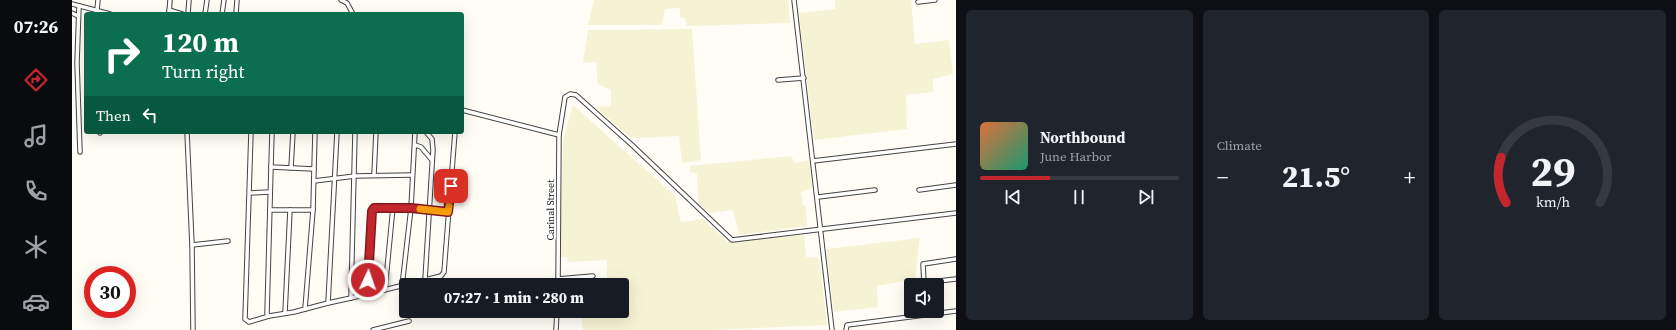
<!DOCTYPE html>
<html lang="en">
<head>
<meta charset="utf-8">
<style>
  body { margin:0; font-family:"Source Serif 4",serif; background:#20242c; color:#f1f3f6; height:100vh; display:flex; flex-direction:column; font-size:15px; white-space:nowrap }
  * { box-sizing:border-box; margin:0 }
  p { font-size:13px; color:#9ea1a6 }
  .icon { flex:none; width:22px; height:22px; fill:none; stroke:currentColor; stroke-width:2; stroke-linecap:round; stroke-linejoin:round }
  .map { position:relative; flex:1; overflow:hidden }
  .drawer { display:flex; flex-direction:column; gap:10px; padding:10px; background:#0d0f14; width:720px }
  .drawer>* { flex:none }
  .top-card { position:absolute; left:12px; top:12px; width:380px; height:122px; border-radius:4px; box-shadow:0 4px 16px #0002; background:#0b6e4f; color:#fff; overflow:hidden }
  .fabs { position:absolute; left:832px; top:278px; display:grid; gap:8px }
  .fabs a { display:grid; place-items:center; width:40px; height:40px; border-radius:4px; background:#171b24; box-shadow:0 4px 16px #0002; font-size:20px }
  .speed { position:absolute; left:12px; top:266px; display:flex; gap:8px; font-size:20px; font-weight:700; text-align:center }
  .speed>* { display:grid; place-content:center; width:52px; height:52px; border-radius:50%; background:#171b24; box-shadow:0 4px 16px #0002; line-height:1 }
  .speed .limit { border:6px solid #d22; background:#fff; color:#111 }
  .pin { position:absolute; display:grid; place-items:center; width:34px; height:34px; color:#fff; margin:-17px; border-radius:8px; box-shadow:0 2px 6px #0006 }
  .me { position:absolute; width:44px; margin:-22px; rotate:3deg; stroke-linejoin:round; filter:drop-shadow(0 0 3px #0008) }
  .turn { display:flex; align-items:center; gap:14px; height:84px; padding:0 12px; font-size:18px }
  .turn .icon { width:52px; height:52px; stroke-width:2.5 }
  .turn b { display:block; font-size:28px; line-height:34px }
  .then { display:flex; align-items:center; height:38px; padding:0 12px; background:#0003; gap:8px; font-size:15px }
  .big { font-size:30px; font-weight:800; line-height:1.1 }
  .drawer .card { flex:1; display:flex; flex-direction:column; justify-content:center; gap:6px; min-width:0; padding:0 14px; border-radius:6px; background:#20242c }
  .drawer .dial { align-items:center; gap:0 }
  .dial svg { height:104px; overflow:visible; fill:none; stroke:#363941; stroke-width:7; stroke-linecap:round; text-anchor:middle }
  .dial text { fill:#f1f3f6; stroke:none }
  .song { display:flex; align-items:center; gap:12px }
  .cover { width:48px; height:48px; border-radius:6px; background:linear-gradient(135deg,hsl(20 70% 55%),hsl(160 70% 35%)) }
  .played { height:4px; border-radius:2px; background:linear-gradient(90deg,#c4262e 35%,#363941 35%) }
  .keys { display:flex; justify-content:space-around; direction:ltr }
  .heat { display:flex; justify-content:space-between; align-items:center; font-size:22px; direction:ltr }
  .drawer .tiles { flex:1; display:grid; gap:10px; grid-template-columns:repeat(3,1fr) }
  .trip { position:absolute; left:327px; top:278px; width:230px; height:40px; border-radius:4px; background:#171b24; box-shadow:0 4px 16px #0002; font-weight:800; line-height:40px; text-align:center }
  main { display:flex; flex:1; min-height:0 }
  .tab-bar { display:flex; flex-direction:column; width:72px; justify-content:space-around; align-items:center; background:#090b0e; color:#9ea1a6 }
  .tab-bar .icon { width:28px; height:28px }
  .tab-bar .active { color:#c4262e }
  .tab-bar b { font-size:18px; color:#f1f3f6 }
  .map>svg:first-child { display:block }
</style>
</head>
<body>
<main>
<nav class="tab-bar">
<b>07:26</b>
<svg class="icon active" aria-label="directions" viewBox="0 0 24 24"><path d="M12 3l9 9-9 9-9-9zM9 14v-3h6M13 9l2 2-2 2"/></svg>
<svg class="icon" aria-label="music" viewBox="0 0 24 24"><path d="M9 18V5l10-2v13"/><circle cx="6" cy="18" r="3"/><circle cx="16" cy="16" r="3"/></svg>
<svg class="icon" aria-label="phone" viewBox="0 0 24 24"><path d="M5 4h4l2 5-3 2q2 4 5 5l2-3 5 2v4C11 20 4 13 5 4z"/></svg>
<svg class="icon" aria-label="climate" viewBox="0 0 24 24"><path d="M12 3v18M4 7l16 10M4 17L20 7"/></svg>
<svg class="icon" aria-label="car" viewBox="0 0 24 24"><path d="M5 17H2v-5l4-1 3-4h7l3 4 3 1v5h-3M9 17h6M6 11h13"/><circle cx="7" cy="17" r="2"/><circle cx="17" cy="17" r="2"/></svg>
</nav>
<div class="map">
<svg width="884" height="330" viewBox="0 0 884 330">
  <rect width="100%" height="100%" fill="#fffdf5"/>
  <g fill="#f6f3d4">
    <polygon points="522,0 716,0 718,23 615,26 613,18 608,17 608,8 593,9 590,25 516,25"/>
    <polygon points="763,0 842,0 839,1 843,44 877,40 881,74 861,79 861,92 834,95 835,129 742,140 727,13 763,9"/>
    <polygon points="620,29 629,160 610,163 607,136 559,138 523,107 539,106 539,90 526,84 524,62 511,63 516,30"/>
    <polygon points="501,105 603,196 609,222 631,219 656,242 732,235 734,257 747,258 755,325 639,330 511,330 509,313 494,315 495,311 550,311 550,285 535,285 535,260 496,262 495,257 488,257 491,140"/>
    <polygon points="719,156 723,163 737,160 740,188 729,192 731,205 734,206 735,226 667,235 661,210 638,213 626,203 625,174 618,172 618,166"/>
    <polygon points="848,238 843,279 805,286 806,307 762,312 754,249"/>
  </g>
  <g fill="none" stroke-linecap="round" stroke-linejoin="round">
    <defs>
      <g id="minor">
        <polyline points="269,0 275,3 281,14"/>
        <polyline points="722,0 760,330"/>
        <polyline points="846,2 863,0"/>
        <polyline points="0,4 38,14"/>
        <polyline points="7,6 5,63 8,152"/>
        <polyline points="25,10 26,0"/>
        <polyline points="97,10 110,14"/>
        <polyline points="0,13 6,16"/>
        <polyline points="97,14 98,0"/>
        <polyline points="116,14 117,0"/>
        <polyline points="133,14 135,0"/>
        <polyline points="150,14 152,0"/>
        <polyline points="164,14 165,0"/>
        <polyline points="706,80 732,78"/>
        <polyline points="390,110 487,135 493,97 498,94 504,95 560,145 660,240 884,213"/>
        <polyline points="28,132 28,133"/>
        <polyline points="115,132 120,245 121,330"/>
        <polyline points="179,132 173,319 177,322 197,316"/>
        <polyline points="200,132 199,167 242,169 243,132"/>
        <polyline points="265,132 256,303 279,298 283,132"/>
        <polyline points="343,132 339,208 376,212"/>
        <polyline points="343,145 349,147 360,160"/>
        <polyline points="741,161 884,144"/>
        <polyline points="199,167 195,314 197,316 222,312 256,303"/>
        <polyline points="219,168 221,132"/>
        <polyline points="302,175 304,132"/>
        <polyline points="242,181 283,176 340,175"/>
        <polyline points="847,190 884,185"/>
        <polyline points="178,193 198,192"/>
        <polyline points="746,197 803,190"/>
        <polyline points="198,210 241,210"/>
        <polyline points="120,245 156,241"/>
        <polyline points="486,279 521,276"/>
        <polyline points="353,280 369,276 372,272 383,132"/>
        <polyline points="852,283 851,264 884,259"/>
        <polyline points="840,284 884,279"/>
        <polyline points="486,285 487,135"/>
        <polyline points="313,290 321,207"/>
        <polyline points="295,294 300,211 305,207 339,208 330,286"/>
        <polyline points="279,298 353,280 361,150 360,139 354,132"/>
        <polyline points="233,309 241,210 242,169"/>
        <polyline points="213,313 218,210"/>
        <polyline points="301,330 337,321"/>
        <polyline points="484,330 485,311"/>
        <polyline points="774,330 775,325 884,311"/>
      </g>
    </defs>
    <use href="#minor" stroke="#444" stroke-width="5.5"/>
    <use href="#minor" stroke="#fff" stroke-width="3.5"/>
  </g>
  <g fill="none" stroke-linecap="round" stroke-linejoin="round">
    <defs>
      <polyline id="route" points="296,280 300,211 302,208 339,208 376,212 379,186"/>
    </defs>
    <use href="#route" stroke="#7f191e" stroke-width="10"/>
    <use href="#route" stroke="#c4262e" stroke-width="7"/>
    <polyline stroke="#f59e0b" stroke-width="7" points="348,209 376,212 377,206"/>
  </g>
  <g text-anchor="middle" stroke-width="4" stroke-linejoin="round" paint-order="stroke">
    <g font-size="10" fill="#111" stroke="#fff">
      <text transform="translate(478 210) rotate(-90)" y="4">Carinal Street</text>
    </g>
  </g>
</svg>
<div class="fabs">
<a><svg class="icon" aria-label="sound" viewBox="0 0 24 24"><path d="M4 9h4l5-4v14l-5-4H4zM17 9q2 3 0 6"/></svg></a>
</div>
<div class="speed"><div class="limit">30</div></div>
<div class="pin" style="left:379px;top:186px;background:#d93025"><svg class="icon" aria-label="arrive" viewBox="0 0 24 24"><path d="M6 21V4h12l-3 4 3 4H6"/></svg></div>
<svg class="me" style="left:296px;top:280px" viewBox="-20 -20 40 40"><circle r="17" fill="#c4262e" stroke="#fff" stroke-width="3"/><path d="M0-11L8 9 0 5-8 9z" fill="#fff"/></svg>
<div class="trip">07:27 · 1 min · 280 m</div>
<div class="top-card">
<div class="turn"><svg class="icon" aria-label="right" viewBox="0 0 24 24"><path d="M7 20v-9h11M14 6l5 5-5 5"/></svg><div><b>120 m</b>Turn right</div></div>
<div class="then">Then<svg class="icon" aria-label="left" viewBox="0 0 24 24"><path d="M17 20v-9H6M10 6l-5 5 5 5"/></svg></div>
</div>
</div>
<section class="drawer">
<div class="tiles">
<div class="card">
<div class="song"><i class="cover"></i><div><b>Northbound</b><p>June Harbor</p></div></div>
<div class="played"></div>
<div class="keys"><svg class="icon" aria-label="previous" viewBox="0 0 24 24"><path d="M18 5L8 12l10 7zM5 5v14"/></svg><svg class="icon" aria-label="pause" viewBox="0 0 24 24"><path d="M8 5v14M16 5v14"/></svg><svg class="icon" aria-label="next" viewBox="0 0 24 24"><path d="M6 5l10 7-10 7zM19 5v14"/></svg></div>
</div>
<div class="card"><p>Climate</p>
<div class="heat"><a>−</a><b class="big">21.5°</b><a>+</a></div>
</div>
<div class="card dial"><svg viewBox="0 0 100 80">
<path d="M14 69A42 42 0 1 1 86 69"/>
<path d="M14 69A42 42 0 0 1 10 34" stroke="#c4262e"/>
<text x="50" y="56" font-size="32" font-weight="700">29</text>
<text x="50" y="72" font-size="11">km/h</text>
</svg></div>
</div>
</section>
</main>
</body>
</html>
